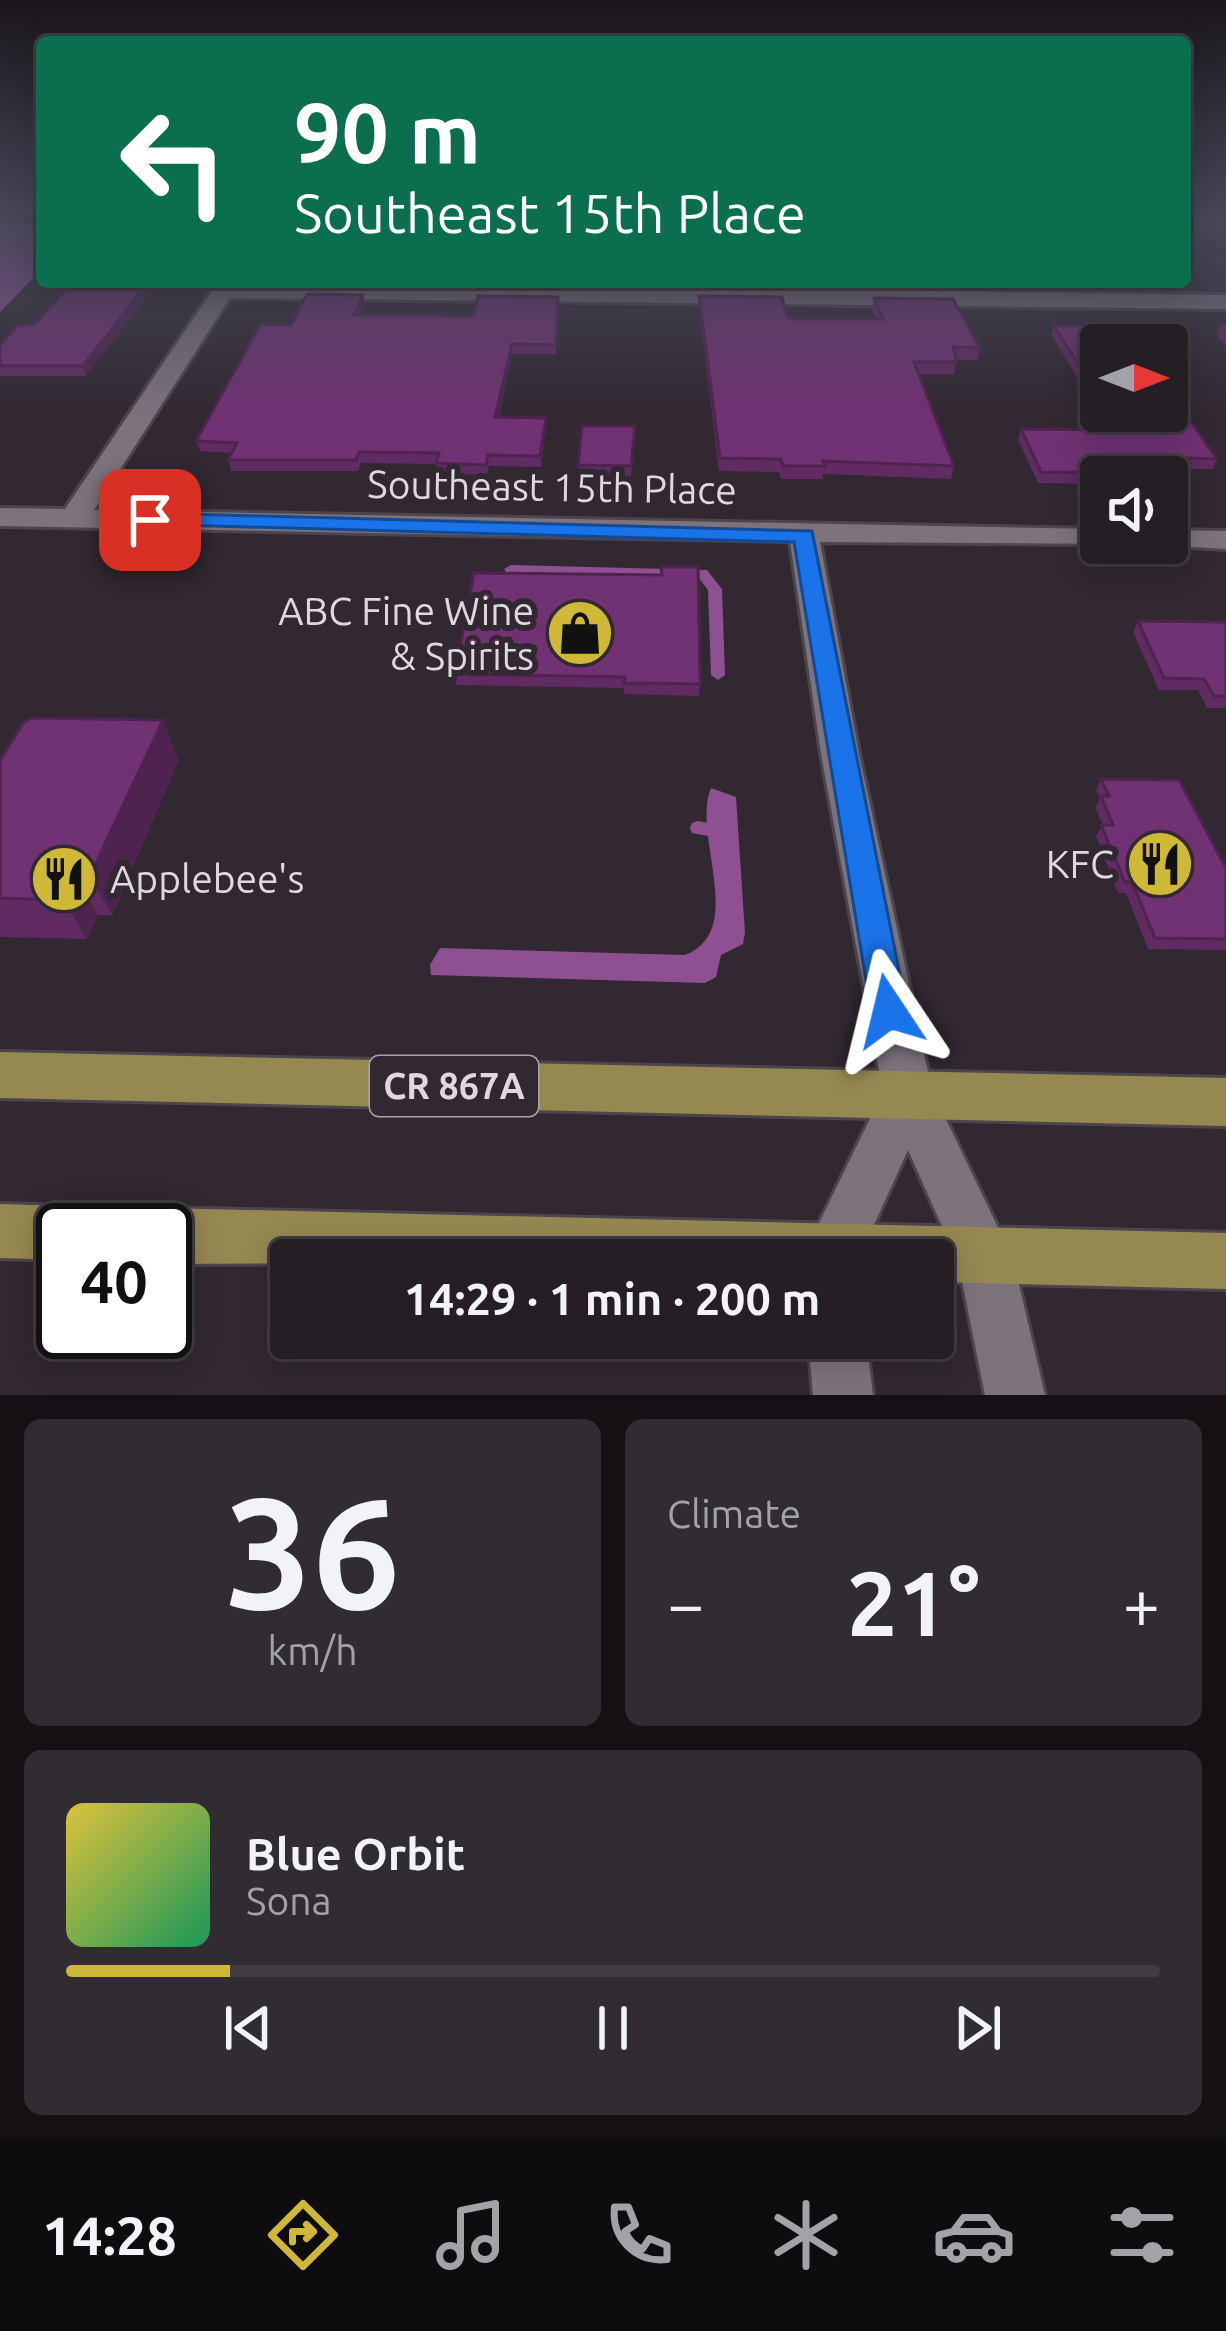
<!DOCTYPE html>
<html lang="en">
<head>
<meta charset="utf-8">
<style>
  body { margin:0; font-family:Ubuntu,sans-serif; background:#312b32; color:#f1f3f6; height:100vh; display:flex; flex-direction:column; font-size:45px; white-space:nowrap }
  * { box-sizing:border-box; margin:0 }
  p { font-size:39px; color:#a3a2a7 }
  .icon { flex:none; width:66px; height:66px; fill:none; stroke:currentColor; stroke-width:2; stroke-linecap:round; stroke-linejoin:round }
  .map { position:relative; height:1395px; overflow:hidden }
  .drawer { display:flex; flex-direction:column; gap:24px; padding:24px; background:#141014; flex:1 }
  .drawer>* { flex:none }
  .guide { position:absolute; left:36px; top:36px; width:1155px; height:252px; border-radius:12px; box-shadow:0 6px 30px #0003,0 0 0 3px #423c42; background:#0b6e4f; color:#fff; overflow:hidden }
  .needle { width:78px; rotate:90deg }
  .fabs { position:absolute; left:1080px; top:324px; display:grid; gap:24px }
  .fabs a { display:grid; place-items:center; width:108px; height:108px; border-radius:12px; background:#251e25; box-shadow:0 6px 30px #0003,0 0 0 3px #423c42; font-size:60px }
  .speed { position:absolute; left:36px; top:1203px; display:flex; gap:24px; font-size:60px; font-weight:700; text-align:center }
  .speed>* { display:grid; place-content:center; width:156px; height:156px; border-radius:50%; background:#251e25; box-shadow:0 6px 30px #0003,0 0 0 3px #423c42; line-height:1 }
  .speed .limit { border:6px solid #111; border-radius:18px; background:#fff; color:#111 }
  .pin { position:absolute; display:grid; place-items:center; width:102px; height:102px; color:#fff; margin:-51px; border-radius:24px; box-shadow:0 6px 18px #0006 }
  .me { position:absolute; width:132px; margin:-66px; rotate:350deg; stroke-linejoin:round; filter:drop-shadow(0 0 9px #0008) }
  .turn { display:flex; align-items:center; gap:42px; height:252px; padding:0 60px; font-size:54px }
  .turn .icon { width:156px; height:156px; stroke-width:2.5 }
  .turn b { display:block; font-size:84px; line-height:102px }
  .big { font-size:90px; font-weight:700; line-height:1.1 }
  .drawer .card { flex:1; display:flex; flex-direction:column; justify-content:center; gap:18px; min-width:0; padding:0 42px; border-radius:18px; background:#312b32 }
  .drawer .dial { align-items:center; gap:0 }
  .dial b { font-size:156px; line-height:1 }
  .song { display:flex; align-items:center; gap:36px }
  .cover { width:144px; height:144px; border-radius:18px; background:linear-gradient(135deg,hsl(50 70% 55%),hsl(150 70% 35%)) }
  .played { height:12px; border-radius:6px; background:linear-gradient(90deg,#cfb837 15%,#423c42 15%) }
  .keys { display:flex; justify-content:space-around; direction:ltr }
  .heat { display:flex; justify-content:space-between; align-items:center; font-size:66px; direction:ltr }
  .drawer .tiles { flex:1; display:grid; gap:24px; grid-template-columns:1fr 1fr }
  .card:last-child { grid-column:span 2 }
  .trip { position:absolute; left:270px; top:1239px; width:684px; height:120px; border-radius:12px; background:#251e25; box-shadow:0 6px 30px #0003,0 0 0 3px #423c42; font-weight:700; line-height:120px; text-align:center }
  .dock { display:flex; height:192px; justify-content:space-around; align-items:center; background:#0f0c0f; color:#a3a2a7 }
  .dock .icon { width:84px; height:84px }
  .dock .current { color:#cfb837 }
  .dock b { font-size:54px; color:#f1f3f6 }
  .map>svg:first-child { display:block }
</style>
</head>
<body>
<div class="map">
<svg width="1226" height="1395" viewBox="0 0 1226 1395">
  <rect width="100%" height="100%" fill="#312831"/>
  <g fill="#8f5092">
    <polygon points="0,223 42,223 42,269 0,312"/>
    <path d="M 711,788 L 736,797 L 745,933 L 743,944 L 721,955 L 716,977 L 705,983 L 431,975 L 430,965 L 440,948 L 685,955 C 748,930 691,835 711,788 Z"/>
  </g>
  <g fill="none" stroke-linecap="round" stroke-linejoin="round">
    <g fill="#8f5092" fill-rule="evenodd">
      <polygon points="511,565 707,570 722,589 725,675 718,680 711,675 708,590 698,577 506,572 504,569"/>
      <polygon points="698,821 714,824 716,829 714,834 708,836 692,833 690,828 692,823"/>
    </g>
    <defs>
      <g id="minor">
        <polygon points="218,282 1226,295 1226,309 230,298 94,510 1101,529 1101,543 1112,544 820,542 859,754 932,1090 1013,1259 1045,1395 985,1395 958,1262 908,1150 858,1260 801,1260 883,1092 821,754 790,541 0,526 0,508 65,509"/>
        <polygon points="1167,530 1226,531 1226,549 1156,545 1167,543"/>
        <polygon points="808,1338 866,1338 873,1395 813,1395"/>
      </g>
      <g id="major">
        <polygon points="0,1052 1226,1078 1226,1126 0,1098"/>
        <polygon points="0,1204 63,1206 82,1214 89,1230 63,1230 63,1260 0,1258"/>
        <polygon points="165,1208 1226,1233 1226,1289 933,1282 933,1260 165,1264 165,1230 140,1230 146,1217"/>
      </g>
    </defs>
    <use href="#minor" stroke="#4c454c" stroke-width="6"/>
    <use href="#major" stroke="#4c454c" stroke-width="6"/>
    <use href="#minor" fill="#7d737d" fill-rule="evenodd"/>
    <use href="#major" fill="#968851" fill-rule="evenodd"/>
  </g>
  <g fill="#602b63">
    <polygon points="1185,223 1226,223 1226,233 1185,232"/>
    <polygon points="73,282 158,282 86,376 0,376 0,345 34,325"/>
    <polygon points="696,282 775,282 774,285 696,284"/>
    <polygon points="861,282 939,282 938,287 862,286"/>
    <polygon points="363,295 364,304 360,315 474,316 558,297 556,354 512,354 499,417 546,429 541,467 489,466 487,475 437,474 436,464 361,463 358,471 231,471 228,460 231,453 200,451 196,441"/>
    <polygon points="699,296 795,319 876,319 872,310 874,298 980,348 977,360 956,360 954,374 919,374 954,466 951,479 823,474 823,479 781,479 779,472 719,471 699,308"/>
    <polygon points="1221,325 1226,325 1226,346 1217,335"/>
    <polygon points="1054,326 1101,345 1101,411 1167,411 1217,459 1213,469 1187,469 1189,473 1185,484 1167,484 1167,477 1101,477 1101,484 1038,483 1018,440 1021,429 1110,430 1051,335"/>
    <polygon points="635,437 631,476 579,476 578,465"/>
    <polygon points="474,573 700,684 699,696 624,694 624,688 456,685 455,674"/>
    <polygon points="1138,621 1226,622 1226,708 1207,708 1198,690 1159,690 1133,632"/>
    <polygon points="0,760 179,760 112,915 98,915 87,939 0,937"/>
    <polygon points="1101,779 1226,868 1226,950 1148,949 1126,893 1118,893 1096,836 1103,825 1095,807 1100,799 1096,790"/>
  </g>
  <g fill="#4e2350">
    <polygon points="148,282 158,282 86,376 83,366"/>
    <polygon points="363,295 364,304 356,324 354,315"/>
    <polygon points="512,344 512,354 496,428 495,417"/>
    <polygon points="546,418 546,429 541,467 540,456"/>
    <polygon points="163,720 179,760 112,915 90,876"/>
    <polygon points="75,876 98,915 87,939 63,900"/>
  </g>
  <g fill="#703273" stroke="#4e2350" stroke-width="3">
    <polygon points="73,282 148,282 83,366 0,366 0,345 18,325 34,325"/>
    <polygon points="307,294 363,295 354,315 474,316 478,296 558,297 556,345 512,344 495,417 546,418 540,456 488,455 486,465 436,463 439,453 359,452 356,460 228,460 237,443 196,441 260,325 291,325"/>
    <polygon points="699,296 782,297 787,317 795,319 883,319 874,298 953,299 980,348 953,347 957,362 914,362 954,466 823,461 825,466 783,466 781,459 720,458"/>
    <polygon points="1054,326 1123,326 1137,345 1101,345 1101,399"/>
    <polygon points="1167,388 1217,459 1187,458 1190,463 1182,463 1189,473 1041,472 1021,429 1121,430 1108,411 1167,411"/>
    <polygon points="582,426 635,426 631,466 578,465"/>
    <polygon points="661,567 698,567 700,684 624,683 625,677 455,674 474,573 662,575"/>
    <polygon points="1138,621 1226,622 1226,696 1214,696 1204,679 1164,678"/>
    <polygon points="31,718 163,720 90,876 75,876 63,900 0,898 0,760 23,723"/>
    <polygon points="1101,779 1179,780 1226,868 1226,939 1155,938 1132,882 1125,882 1101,825 1113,825 1101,796 1109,796"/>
  </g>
  <linearGradient id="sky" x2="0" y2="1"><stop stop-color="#1b161b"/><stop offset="0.53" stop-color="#48485a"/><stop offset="1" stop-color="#48485a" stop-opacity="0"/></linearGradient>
  <rect width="1226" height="418" fill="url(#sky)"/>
  <polygon fill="#1a73e8" stroke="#114b97" stroke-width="3" points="150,513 812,531 907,1011 902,1022 889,1027 877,1022 871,1011 794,542 142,524 139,520"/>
  <defs>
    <symbol id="shop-disc" viewBox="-11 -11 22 22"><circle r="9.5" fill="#cfb837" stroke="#312831"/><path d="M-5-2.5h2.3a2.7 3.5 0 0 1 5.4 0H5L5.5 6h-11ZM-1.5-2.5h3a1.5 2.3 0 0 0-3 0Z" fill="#111"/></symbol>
    <symbol id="restaurant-disc" viewBox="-11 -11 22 22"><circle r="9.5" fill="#cfb837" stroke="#312831"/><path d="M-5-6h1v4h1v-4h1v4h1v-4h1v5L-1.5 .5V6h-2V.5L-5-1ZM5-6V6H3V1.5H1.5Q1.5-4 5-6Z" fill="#111"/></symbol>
  </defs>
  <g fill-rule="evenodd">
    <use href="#shop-disc" x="542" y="595" width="76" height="76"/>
    <use href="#restaurant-disc" x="1122" y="826" width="76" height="76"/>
    <use href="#restaurant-disc" x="26" y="841" width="76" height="76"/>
  </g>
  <g text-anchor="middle" stroke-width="12" stroke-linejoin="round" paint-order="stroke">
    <rect fill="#312831" stroke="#aba4ab" stroke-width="3" x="370" y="1056" width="168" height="60" rx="9"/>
    <g font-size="36" font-weight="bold" fill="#dfd9df">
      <text x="454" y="1099">CR 867A</text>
    </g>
    <g font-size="39" fill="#dfd9df" stroke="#312831">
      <text transform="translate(552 487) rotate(1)" y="14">Southeast 15th Place</text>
    </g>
    <g font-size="39" fill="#dfd9df" stroke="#312831" text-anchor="end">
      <text x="534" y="625">ABC Fine Wine<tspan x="534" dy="45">&amp; Spirits</tspan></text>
      <text x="1114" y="878">KFC</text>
      <text x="110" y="893" text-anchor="start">Applebee's</text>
    </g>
  </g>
</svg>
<div class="fabs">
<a><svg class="needle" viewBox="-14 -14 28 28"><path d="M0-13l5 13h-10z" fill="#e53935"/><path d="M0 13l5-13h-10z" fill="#a3a2a7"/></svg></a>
<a><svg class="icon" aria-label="sound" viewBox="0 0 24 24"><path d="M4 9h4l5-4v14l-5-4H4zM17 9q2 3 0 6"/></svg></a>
</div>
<div class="speed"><div class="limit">40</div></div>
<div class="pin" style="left:150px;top:520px;background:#d93025"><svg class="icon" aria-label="arrive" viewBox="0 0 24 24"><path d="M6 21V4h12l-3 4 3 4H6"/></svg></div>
<svg class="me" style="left:889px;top:1011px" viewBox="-20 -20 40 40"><path d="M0-17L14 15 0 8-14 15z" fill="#1a73e8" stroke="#fff" stroke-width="4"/></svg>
<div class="trip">14:29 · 1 min · 200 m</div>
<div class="guide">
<div class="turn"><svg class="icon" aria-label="left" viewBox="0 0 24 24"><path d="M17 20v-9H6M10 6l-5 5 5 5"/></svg><div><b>90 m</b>Southeast 15th Place</div></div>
</div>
</div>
<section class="drawer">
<div class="tiles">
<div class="card dial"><b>36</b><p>km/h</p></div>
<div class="card"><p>Climate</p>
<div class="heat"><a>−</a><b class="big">21°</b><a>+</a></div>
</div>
<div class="card">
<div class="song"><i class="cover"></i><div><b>Blue Orbit</b><p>Sona</p></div></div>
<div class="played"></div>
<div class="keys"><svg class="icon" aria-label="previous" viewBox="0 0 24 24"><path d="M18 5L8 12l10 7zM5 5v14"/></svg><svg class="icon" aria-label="pause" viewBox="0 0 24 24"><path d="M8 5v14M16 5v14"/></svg><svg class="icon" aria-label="next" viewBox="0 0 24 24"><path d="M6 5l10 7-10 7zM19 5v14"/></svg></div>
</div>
</div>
</section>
<nav class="dock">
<b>14:28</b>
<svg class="icon current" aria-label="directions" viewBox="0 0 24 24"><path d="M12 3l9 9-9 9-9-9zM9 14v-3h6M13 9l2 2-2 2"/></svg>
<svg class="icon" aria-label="music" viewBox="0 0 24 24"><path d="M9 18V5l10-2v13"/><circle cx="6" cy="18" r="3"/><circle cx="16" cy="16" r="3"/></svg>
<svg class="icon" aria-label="phone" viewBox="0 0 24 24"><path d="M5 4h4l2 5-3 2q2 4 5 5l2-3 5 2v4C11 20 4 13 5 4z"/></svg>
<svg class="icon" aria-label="climate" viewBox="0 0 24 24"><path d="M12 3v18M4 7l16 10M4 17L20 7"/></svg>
<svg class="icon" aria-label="car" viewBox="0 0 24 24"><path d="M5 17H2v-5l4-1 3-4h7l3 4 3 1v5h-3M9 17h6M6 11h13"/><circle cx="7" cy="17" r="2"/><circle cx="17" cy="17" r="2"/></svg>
<svg class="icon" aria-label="filters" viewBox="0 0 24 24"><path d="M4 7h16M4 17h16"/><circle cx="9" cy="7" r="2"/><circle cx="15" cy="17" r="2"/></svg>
</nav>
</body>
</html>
